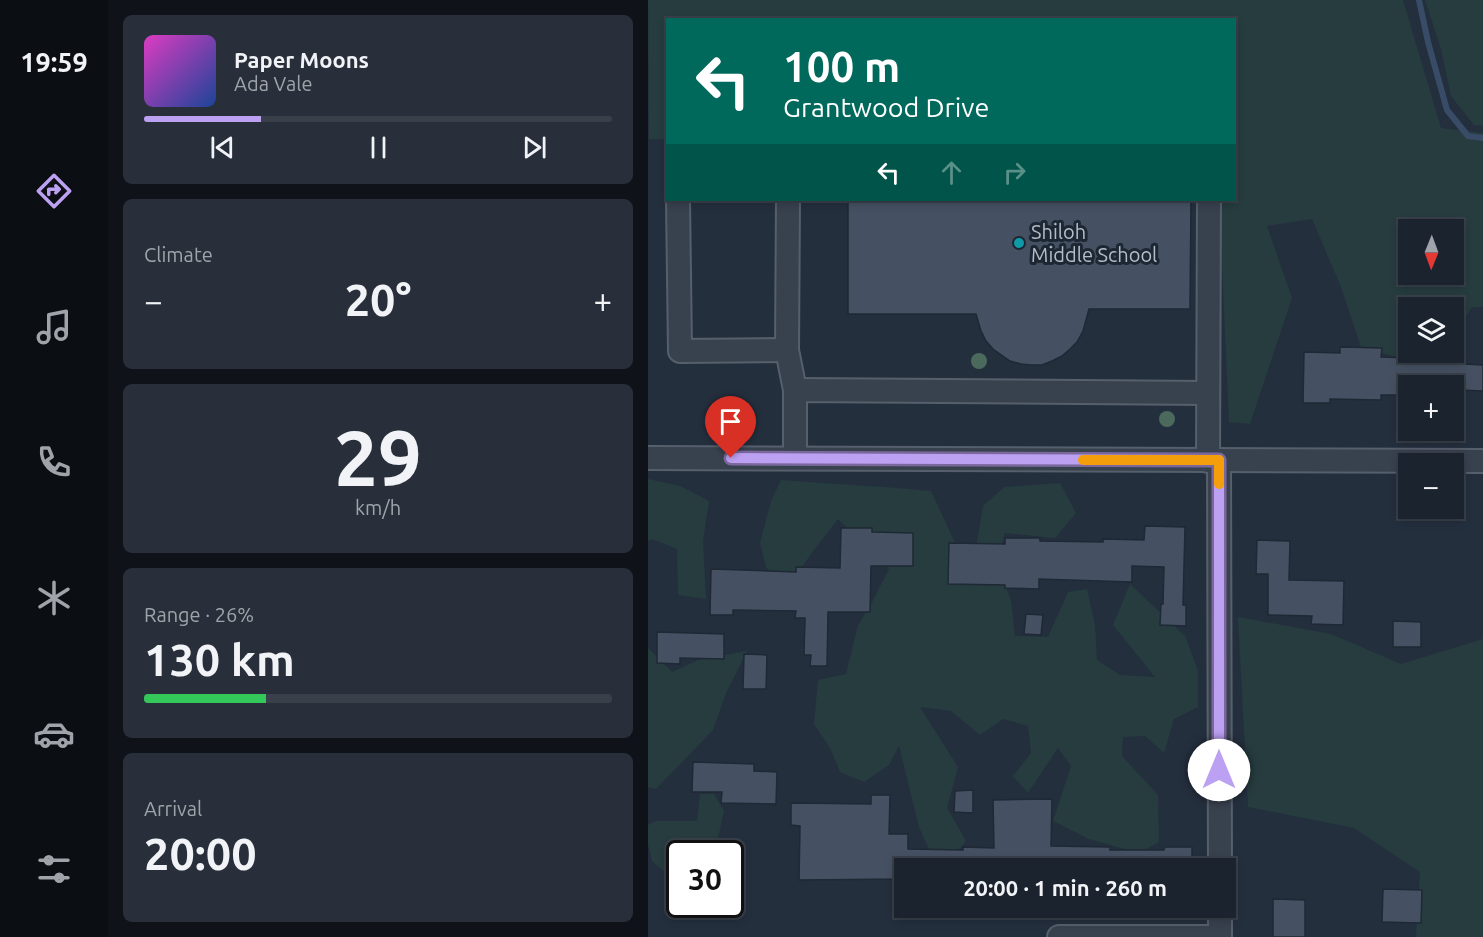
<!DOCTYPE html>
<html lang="en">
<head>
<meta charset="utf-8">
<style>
  body { margin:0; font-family:Ubuntu,sans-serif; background:#282f3a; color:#f1f3f6; height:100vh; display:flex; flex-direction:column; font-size:22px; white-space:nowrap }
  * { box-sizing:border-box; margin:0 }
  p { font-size:20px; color:#a0a4aa }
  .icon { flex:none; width:33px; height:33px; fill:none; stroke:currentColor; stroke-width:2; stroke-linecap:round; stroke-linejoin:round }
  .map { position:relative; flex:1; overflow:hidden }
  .side { display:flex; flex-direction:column; gap:15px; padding:15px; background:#0f1319; width:540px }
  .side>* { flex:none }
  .banner { position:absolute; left:18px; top:18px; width:570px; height:183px; border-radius:0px; box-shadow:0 3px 9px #0003,0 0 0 2px #39404a; background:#00695c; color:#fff; overflow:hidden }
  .needle { width:39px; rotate:181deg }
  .buttons { position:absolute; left:750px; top:219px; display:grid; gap:12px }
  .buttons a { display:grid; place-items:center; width:66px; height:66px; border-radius:0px; background:#1b232e; box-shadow:0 3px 9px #0003,0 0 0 2px #39404a; font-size:30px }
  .speed { position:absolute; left:18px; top:840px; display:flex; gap:12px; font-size:30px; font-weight:700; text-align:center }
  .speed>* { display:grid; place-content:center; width:78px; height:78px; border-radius:50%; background:#1b232e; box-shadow:0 3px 9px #0003,0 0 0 2px #39404a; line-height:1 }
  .speed .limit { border:3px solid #111; border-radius:9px; background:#fff; color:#111 }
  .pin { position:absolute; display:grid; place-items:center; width:51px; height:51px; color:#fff; margin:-62px -26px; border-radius:50% 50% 50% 0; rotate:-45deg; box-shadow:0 0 6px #0007 }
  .pin .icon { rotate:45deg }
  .me { position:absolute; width:66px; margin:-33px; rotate:0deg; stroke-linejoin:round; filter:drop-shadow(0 0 4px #0008) }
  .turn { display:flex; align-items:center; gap:21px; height:126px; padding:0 18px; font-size:27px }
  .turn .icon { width:78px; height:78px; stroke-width:2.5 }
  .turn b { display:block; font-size:42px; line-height:51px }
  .lanes { display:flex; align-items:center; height:57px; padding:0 18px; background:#0003; justify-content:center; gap:30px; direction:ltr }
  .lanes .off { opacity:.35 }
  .big { font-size:45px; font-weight:700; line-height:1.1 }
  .side .card { flex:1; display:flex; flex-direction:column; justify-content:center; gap:9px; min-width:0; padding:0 21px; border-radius:9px; background:#282f3a }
  .side .dial { align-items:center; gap:0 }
  .dial b { font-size:78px; line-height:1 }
  .song { display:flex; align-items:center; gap:18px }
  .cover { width:72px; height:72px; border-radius:9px; background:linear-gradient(135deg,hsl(310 70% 55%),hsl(220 70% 35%)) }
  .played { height:6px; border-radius:3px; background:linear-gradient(90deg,#bca0f2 25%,#39404a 25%) }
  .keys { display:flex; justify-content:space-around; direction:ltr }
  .heat { display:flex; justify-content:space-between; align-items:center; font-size:33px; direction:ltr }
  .charge { height:9px; border-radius:4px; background:linear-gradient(90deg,#34c759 26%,#39404a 0) }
  .trip { position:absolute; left:246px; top:858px; width:342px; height:60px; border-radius:0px; background:#1b232e; box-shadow:0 3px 9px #0003,0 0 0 2px #39404a; font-weight:700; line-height:60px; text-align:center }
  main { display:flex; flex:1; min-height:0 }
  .tab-bar { display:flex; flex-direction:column; width:108px; justify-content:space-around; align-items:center; background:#0b0e12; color:#a0a4aa }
  .tab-bar .icon { width:42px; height:42px }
  .tab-bar .current { color:#bca0f2 }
  .tab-bar b { font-size:27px; color:#f1f3f6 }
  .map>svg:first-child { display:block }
</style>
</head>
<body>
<main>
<nav class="tab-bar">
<b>19:59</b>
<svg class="icon current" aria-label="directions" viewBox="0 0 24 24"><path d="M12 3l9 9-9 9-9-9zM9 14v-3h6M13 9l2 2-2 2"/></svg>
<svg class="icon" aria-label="music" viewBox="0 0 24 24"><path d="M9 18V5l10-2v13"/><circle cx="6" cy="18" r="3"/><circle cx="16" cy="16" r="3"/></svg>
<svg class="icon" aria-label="phone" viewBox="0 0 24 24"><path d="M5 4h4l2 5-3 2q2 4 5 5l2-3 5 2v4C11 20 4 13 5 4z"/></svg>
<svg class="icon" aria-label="climate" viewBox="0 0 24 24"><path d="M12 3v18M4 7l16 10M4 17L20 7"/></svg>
<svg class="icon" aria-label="car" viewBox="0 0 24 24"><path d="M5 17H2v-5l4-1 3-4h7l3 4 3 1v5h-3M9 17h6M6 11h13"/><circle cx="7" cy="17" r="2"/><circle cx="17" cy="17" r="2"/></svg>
<svg class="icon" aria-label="filters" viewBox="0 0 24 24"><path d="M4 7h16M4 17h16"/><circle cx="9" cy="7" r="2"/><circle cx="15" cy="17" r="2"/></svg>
</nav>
<section class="side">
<div class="card">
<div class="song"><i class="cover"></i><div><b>Paper Moons</b><p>Ada Vale</p></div></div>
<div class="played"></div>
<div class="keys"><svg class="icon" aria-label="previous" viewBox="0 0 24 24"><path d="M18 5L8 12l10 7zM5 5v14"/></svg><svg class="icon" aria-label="pause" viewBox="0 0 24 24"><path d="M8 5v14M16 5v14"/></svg><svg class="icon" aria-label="next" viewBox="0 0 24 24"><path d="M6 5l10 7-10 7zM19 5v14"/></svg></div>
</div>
<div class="card"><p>Climate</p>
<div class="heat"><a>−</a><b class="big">20°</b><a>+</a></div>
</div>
<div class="card dial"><b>29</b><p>km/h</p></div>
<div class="card"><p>Range · 26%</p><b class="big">130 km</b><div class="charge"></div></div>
<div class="card"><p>Arrival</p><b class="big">20:00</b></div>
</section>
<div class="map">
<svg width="835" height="937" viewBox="0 0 835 937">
  <rect width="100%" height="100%" fill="#242f3e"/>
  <g fill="#263c3f" fill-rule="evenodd">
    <path d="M 0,0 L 755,0 L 793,128 L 835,133 L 835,307 L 824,307 L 806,335 L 806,308 L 760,308 L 760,352 L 782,353 L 759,360 L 713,347 L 693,287 L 664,219 L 619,226 L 644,298 L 602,424 L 581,422 L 571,200 L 586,200 L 586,20 L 20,20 L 19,139 L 1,139 ZM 760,230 L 806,230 L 806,274 L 760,274 Z"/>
    <polygon points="777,0 835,0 835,126 826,125 803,96 793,49"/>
    <polygon points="0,479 32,486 61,501 55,541 58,599 30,595 29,549 4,539 0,541"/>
    <path d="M 133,480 C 183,484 233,486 283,491 L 310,549 L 327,553 L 335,506 L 356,487 L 412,483 L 428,513 L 407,538 L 357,533 L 348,563 L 363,600 L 367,636 L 400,637 L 420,592 L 439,589 L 447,625 L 449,660 L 472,675 L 507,677 L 465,625 L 482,584 L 537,636 L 550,671 L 550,707 L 526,719 L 516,753 L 497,736 L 475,737 L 474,756 L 510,795 L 511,842 L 491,853 L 441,839 L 405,821 L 423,766 L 410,748 L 380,793 L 365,776 L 383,753 L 380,726 L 355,719 L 332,735 L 303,711 L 272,707 L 310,767 L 299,808 L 318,841 L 305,856 L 284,856 L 271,827 L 251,746 L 241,765 L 216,782 L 192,772 L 182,748 L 166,724 L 170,680 L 198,674 L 210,625 L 223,604 L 241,569 L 190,519 L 166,550 L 139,588 L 118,567 L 112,543 L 123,501 Z"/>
    <polygon points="590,617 683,634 753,664 835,639 835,937 768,937 772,872 706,828 600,807"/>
    <polygon points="0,648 24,672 50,660 99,651 78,693 65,730 8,789 0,787"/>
    <polygon points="52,794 66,794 76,811 70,838 44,853 32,854 31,861 16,871 4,861 0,844 0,825 8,821 49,821"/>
  </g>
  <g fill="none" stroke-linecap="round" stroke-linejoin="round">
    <polyline stroke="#394c67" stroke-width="6" points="771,0 780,42 799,110 820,136 835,138"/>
  </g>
  <g fill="#455162" stroke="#1f2835" stroke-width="1.5">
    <polygon points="200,200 543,200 542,309 441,309 435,331 429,342 422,349 414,356 404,361 394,365 383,365 373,364 362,361 345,349 338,341 333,331 328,314 200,314"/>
    <polygon points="692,347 734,348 733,357 800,359 800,363 835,365 835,391 812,390 812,386 760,386 760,395 733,395 733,400 682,399 682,403 655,403 656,352 692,353"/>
    <polygon points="497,526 537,527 535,605 538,605 538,626 512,625 513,604 515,604 516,567 484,566 484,582 391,579 391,589 357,588 357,585 300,584 301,543 357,544 357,538 392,538 392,541 455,542 455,539 496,540"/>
    <polygon points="193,528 224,528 224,532 265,533 265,566 223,566 222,612 180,612 179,666 162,666 163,655 156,655 157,618 147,618 148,611 85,610 85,615 62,615 63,569 148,572 148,567 192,568"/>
    <polygon points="609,540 642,541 641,580 696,581 695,625 663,624 664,616 620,615 620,574 608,574"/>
    <polygon points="378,614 395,615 393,635 376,634"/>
    <polygon points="745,621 773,622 773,647 745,647"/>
    <polygon points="9,632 76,634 76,659 32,658 32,664 9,663"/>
    <polygon points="96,654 119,655 118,689 95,689"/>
    <polygon points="45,762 106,764 106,771 129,772 128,804 73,803 74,792 44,792"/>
    <polygon points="325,790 325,813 306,812 307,791"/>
    <polygon points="223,795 242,795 241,834 260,834 260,849 315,850 315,847 346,848 345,800 404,799 403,846 462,847 462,850 516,850 517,847 544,847 544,868 256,868 256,879 151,880 152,826 143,825 143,803 223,804"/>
    <polygon points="735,889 774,890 773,923 734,922"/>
    <polygon points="625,899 657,900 657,937 625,937"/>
  </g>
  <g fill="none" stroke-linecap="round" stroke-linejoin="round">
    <defs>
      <g id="minor">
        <polyline points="30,200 32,351 139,350"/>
        <polyline points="140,200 139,350 147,390"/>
        <polyline points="0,458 835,461"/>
        <polyline points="147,458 147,390 560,393"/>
        <polyline points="571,460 572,868"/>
        <polyline points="560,461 561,200"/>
        <polyline points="572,908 572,937"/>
        <polyline points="411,937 572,937"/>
      </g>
    </defs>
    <use href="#minor" stroke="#565f6c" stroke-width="26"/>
    <use href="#minor" stroke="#38414e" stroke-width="22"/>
  </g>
  <g fill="#4b6a5d">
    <circle cx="331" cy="361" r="8"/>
    <circle cx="519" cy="419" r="8"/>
  </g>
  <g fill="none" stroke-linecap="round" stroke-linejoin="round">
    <defs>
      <polyline id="route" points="83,458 571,460 571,770"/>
    </defs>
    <use href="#route" stroke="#7a689d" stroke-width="15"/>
    <use href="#route" stroke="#bca0f2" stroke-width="10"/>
    <polyline stroke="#f59e0b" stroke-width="10" points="435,460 571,460 571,484"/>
  </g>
  <circle fill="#0f9aa8" stroke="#1d2633" stroke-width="2" cx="371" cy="243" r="6"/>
  <g text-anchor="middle" stroke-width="6" stroke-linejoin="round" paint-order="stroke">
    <g font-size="20" fill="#b4bcc9" stroke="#1d2633" text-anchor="start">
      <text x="383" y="239">Shiloh<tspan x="383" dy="23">Middle School</tspan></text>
    </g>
  </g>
</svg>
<div class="buttons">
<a><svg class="needle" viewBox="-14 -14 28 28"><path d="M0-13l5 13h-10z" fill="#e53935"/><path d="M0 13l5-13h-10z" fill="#a0a4aa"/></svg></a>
<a><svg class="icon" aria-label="layers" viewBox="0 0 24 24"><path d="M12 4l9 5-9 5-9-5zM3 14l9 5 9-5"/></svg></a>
<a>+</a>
<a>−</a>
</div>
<div class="speed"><div class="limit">30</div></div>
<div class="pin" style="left:83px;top:458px;background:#d93025"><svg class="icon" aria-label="arrive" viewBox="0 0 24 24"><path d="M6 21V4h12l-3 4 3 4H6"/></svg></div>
<svg class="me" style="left:571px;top:770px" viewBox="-20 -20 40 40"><circle r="19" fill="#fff"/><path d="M0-13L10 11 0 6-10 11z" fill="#bca0f2"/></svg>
<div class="trip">20:00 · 1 min · 260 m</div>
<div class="banner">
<div class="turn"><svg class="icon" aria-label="left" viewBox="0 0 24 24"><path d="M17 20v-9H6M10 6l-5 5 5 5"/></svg><div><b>100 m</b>Grantwood Drive</div></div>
<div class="lanes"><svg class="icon" aria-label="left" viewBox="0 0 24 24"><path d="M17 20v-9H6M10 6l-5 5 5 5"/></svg><svg class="icon off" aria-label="ahead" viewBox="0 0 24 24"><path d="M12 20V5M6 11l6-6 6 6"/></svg><svg class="icon off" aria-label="right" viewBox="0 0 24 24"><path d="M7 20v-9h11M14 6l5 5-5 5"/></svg></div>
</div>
</div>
</main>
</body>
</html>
